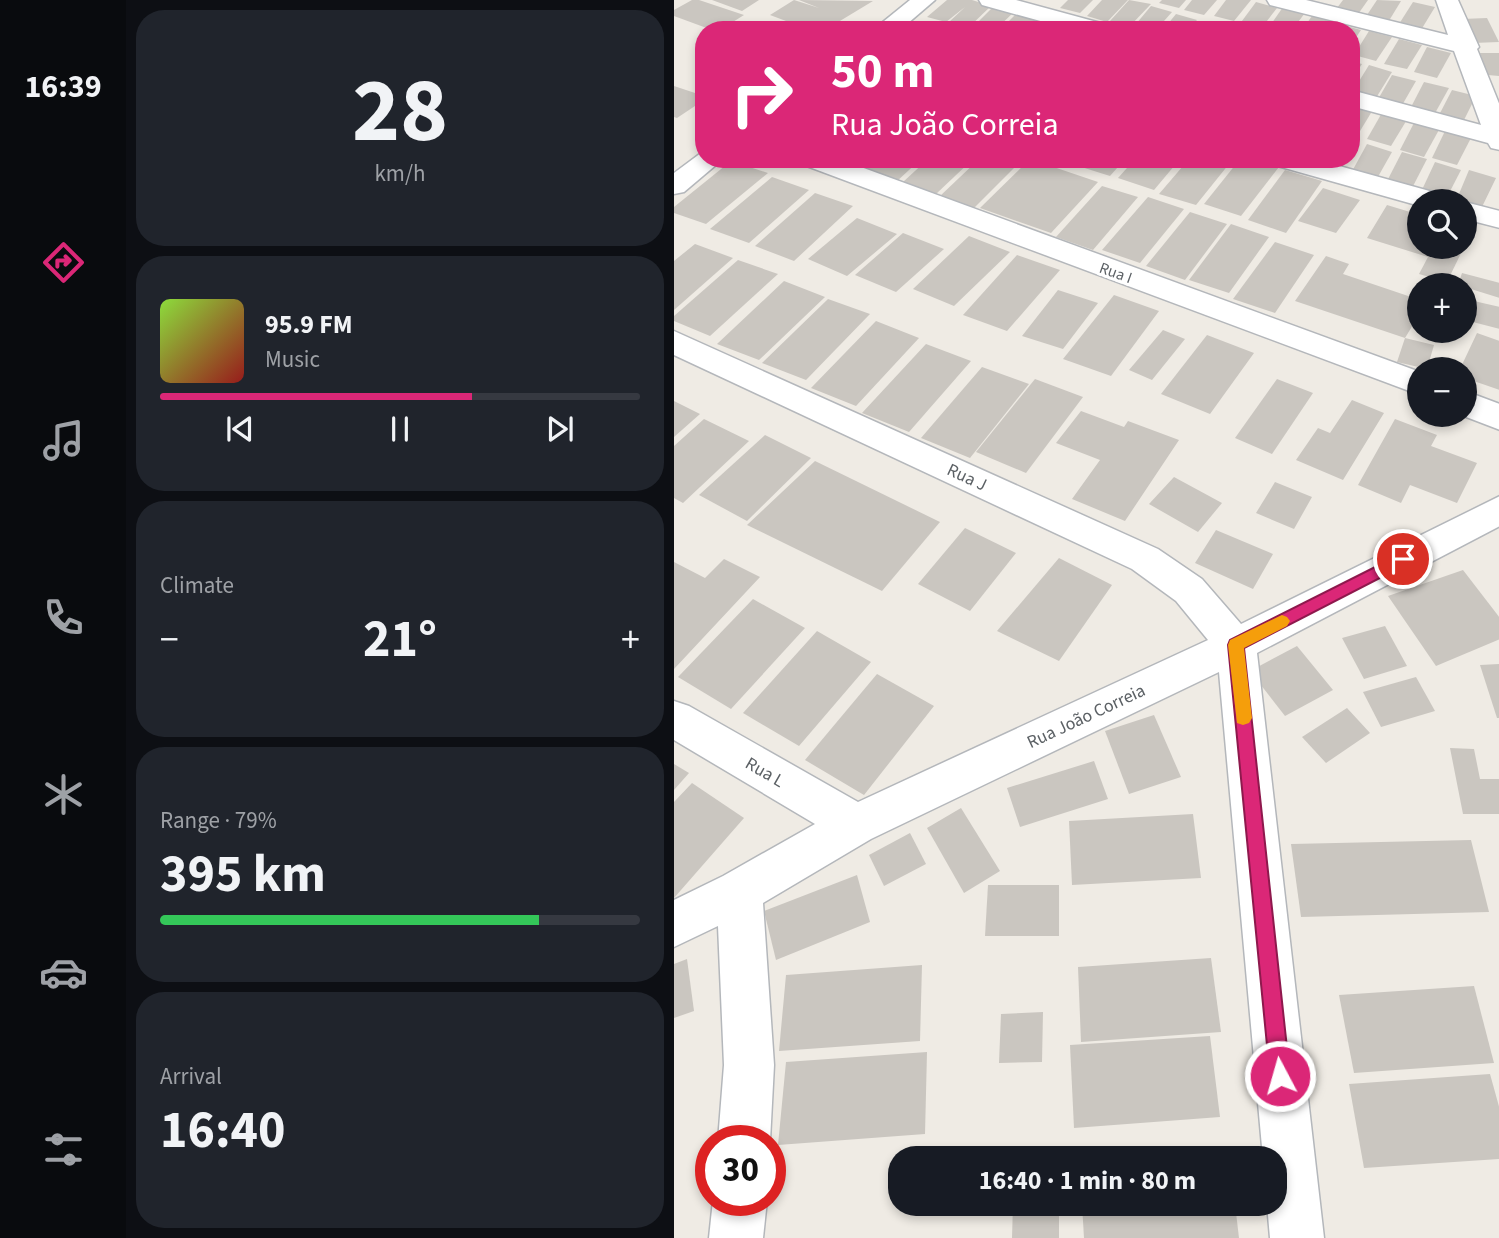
<!DOCTYPE html>
<html lang="en">
<head>
<meta charset="utf-8">
<style>
  body { margin:0; font-family:"Source Sans 3",sans-serif; background:#20242c; color:#f1f3f6; height:100vh; display:flex; flex-direction:column; font-size:26px; white-space:nowrap }
  * { box-sizing:border-box; margin:0 }
  p { font-size:23px; color:#9ea1a6 }
  .icon { flex:none; width:38px; height:38px; fill:none; stroke:currentColor; stroke-width:2; stroke-linecap:round; stroke-linejoin:round }
  .map { position:relative; flex:1; overflow:hidden }
  .drawer { display:flex; flex-direction:column; gap:10px; padding:10px; background:#0d0f14; width:548px }
  .drawer>* { flex:none }
  .hud { position:absolute; left:21px; top:21px; width:665px; height:147px; border-radius:28px; box-shadow:0 4px 10px #0003; background:#db2777; color:#fff; overflow:hidden }
  .controls { position:absolute; left:733px; top:189px; display:grid; gap:14px }
  .controls a { display:grid; place-items:center; width:70px; height:70px; border-radius:50%; background:#171b24; box-shadow:0 4px 10px #0003; font-size:35px }
  .speed { position:absolute; left:21px; top:1125px; display:flex; gap:14px; font-size:35px; font-weight:700; text-align:center }
  .speed>* { display:grid; place-content:center; width:91px; height:91px; border-radius:50%; background:#171b24; box-shadow:0 4px 10px #0003; line-height:1 }
  .speed .limit { border:10px solid #d22; background:#fff; color:#111 }
  .pin { position:absolute; display:grid; place-items:center; width:60px; height:60px; color:#fff; margin:-30px; border:4px solid #fff; border-radius:50%; box-shadow:0 2px 7px #0007 }
  .me { position:absolute; width:77px; margin:-38px; rotate:354deg; stroke-linejoin:round; filter:drop-shadow(0 0 5px #0008) }
  .turn { display:flex; align-items:center; gap:24px; height:147px; padding:0 21px; font-size:32px }
  .turn .icon { width:91px; height:91px; stroke-width:2.5 }
  .turn b { display:block; font-size:49px; line-height:60px }
  .big { font-size:52px; font-weight:700; line-height:1.1 }
  .drawer .tile { flex:1; display:flex; flex-direction:column; justify-content:center; gap:10px; min-width:0; padding:0 24px; border-radius:28px; background:#20242c }
  .drawer .dial { align-items:center; gap:0 }
  .dial b { font-size:91px; line-height:1 }
  .song { display:flex; align-items:center; gap:21px }
  .cover { width:84px; height:84px; border-radius:10px; background:linear-gradient(135deg,hsl(90 70% 55%),hsl(0 70% 35%)) }
  .played { height:7px; border-radius:4px; background:linear-gradient(90deg,#db2777 65%,#363941 65%) }
  .keys { display:flex; justify-content:space-around; direction:ltr }
  .heat { display:flex; justify-content:space-between; align-items:center; font-size:38px; direction:ltr }
  .charge { height:10px; border-radius:5px; background:linear-gradient(90deg,#34c759 79%,#363941 0) }
  .trip { position:absolute; left:214px; top:1146px; width:399px; height:70px; border-radius:28px; background:#171b24; box-shadow:0 4px 10px #0003; font-weight:700; line-height:70px; text-align:center }
  main { display:flex; flex:1; min-height:0 }
  .tab-bar { display:flex; flex-direction:column; width:126px; justify-content:space-around; align-items:center; background:#090b0e; color:#9ea1a6 }
  .tab-bar .icon { width:49px; height:49px }
  .tab-bar .active { color:#db2777 }
  .tab-bar b { font-size:32px; color:#f1f3f6 }
  .map>svg:first-child { display:block }
</style>
</head>
<body>
<main>
<nav class="tab-bar">
<b>16:39</b>
<svg class="icon active" aria-label="directions" viewBox="0 0 24 24"><path d="M12 3l9 9-9 9-9-9zM9 14v-3h6M13 9l2 2-2 2"/></svg>
<svg class="icon" aria-label="music" viewBox="0 0 24 24"><path d="M9 18V5l10-2v13"/><circle cx="6" cy="18" r="3"/><circle cx="16" cy="16" r="3"/></svg>
<svg class="icon" aria-label="phone" viewBox="0 0 24 24"><path d="M5 4h4l2 5-3 2q2 4 5 5l2-3 5 2v4C11 20 4 13 5 4z"/></svg>
<svg class="icon" aria-label="climate" viewBox="0 0 24 24"><path d="M12 3v18M4 7l16 10M4 17L20 7"/></svg>
<svg class="icon" aria-label="car" viewBox="0 0 24 24"><path d="M5 17H2v-5l4-1 3-4h7l3 4 3 1v5h-3M9 17h6M6 11h13"/><circle cx="7" cy="17" r="2"/><circle cx="17" cy="17" r="2"/></svg>
<svg class="icon" aria-label="filters" viewBox="0 0 24 24"><path d="M4 7h16M4 17h16"/><circle cx="9" cy="7" r="2"/><circle cx="15" cy="17" r="2"/></svg>
</nav>
<section class="drawer">
<div class="tile dial"><b>28</b><p>km/h</p></div>
<div class="tile">
<div class="song"><i class="cover"></i><div><b>95.9 FM</b><p>Music</p></div></div>
<div class="played"></div>
<div class="keys"><svg class="icon" aria-label="previous" viewBox="0 0 24 24"><path d="M18 5L8 12l10 7zM5 5v14"/></svg><svg class="icon" aria-label="pause" viewBox="0 0 24 24"><path d="M8 5v14M16 5v14"/></svg><svg class="icon" aria-label="next" viewBox="0 0 24 24"><path d="M6 5l10 7-10 7zM19 5v14"/></svg></div>
</div>
<div class="tile"><p>Climate</p>
<div class="heat"><a>−</a><b class="big">21°</b><a>+</a></div>
</div>
<div class="tile"><p>Range · 79%</p><b class="big">395 km</b><div class="charge"></div></div>
<div class="tile"><p>Arrival</p><b class="big">16:40</b></div>
</section>
<div class="map">
<svg width="826" height="1238" viewBox="0 0 826 1238">
  <rect width="100%" height="100%" fill="#efebe4"/>
  <g fill="#cac6c0">
    <polygon points="18,0 25,0 70,15 46,30 38,30 0,16 0,10"/>
    <polygon points="38,0 85,0 68,11"/>
    <polygon points="120,0 145,8 125,0 199,1 151,30 136,30 96,15"/>
    <polygon points="273,0 298,0 317,6 293,29 274,23 291,7 272,22 253,17"/>
    <polygon points="394,0 419,0 406,13 386,8"/>
    <polygon points="428,0 454,0 433,22 413,16"/>
    <polygon points="455,0 477,4 456,26 436,21"/>
    <polygon points="488,0 512,0 505,8 485,3"/>
    <polygon points="518,0 543,0 530,15 510,10"/>
    <polygon points="552,0 577,0 560,21 540,16"/>
    <polygon points="669,0 694,0 682,17 660,12"/>
    <polygon points="703,0 727,1 713,24 691,18"/>
    <polygon points="582,2 603,8 586,30 565,25"/>
    <polygon points="739,2 761,7 747,30 725,24"/>
    <polygon points="320,6 340,12 321,30 296,30"/>
    <polygon points="477,6 498,12 482,30 457,30"/>
    <polygon points="609,7 631,13 618,30 593,30"/>
    <polygon points="343,13 362,19 351,30 326,30"/>
    <polygon points="502,14 523,20 514,30 489,30"/>
    <polygon points="638,16 659,22 653,30 628,30"/>
    <polygon points="813,18 825,42 799,43 788,19"/>
    <polygon points="365,19 385,25 380,30 355,30"/>
    <polygon points="87,21 111,29 111,30 73,30"/>
    <polygon points="249,21 269,26 265,30 239,30"/>
    <polygon points="528,22 549,27 547,30 521,30"/>
    <polygon points="665,24 687,30 677,45 677,30 661,30"/>
    <polygon points="695,31 718,37 702,61 680,55"/>
    <polygon points="725,39 748,45 733,69 710,64"/>
    <polygon points="753,47 777,53 763,78 740,72"/>
    <polygon points="806,53 826,53 826,76 814,75"/>
    <polygon points="677,61 688,64 677,81"/>
    <polygon points="695,65 718,72 702,98 679,91"/>
    <polygon points="718,75 742,81 727,107 703,101"/>
    <polygon points="750,82 775,88 760,115 736,109"/>
    <polygon points="0,86 30,96 30,100 3,118 0,117"/>
    <polygon points="778,90 802,96 788,124 764,117"/>
    <polygon points="677,101 700,108 683,136 677,134"/>
    <polygon points="709,111 734,118 717,146 693,139"/>
    <polygon points="741,121 766,128 750,157 726,150"/>
    <polygon points="772,129 798,136 783,165 758,158"/>
    <polygon points="693,144 718,152 701,182 676,175"/>
    <polygon points="728,152 753,159 737,190 712,183"/>
    <polygon points="159,159 198,159 187,169"/>
    <polygon points="202,159 247,159 222,182 190,170"/>
    <polygon points="254,159 299,159 262,194 229,182"/>
    <polygon points="305,159 349,159 299,209 265,197"/>
    <polygon points="356,159 424,182 377,233 306,208"/>
    <polygon points="407,159 451,159 436,176 401,165"/>
    <polygon points="461,159 506,159 480,190 444,178"/>
    <polygon points="515,159 559,159 522,205 485,194"/>
    <polygon points="566,159 580,159 605,167 567,216 530,204"/>
    <polygon points="645,159 673,159 665,171 642,164"/>
    <polygon points="57,161 94,173 32,224 0,213 0,207"/>
    <polygon points="761,162 787,170 771,201 746,194"/>
    <polygon points="611,170 648,181 612,233 574,220"/>
    <polygon points="795,170 822,178 807,209 791,205 791,201 782,201"/>
    <polygon points="98,177 135,190 75,243 36,229"/>
    <polygon points="428,186 464,197 419,250 382,237"/>
    <polygon points="649,188 686,200 662,233 624,221"/>
    <polygon points="141,193 179,206 120,261 81,246"/>
    <polygon points="474,197 510,209 466,263 428,250"/>
    <polygon points="713,205 746,215 746,247 790,247 773,282 745,274 754,257 693,238"/>
    <polygon points="516,212 553,224 511,280 472,266"/>
    <polygon points="183,218 223,234 173,276 134,259"/>
    <polygon points="557,224 595,237 555,293 515,280"/>
    <polygon points="229,233 270,249 222,292 181,275"/>
    <polygon points="295,236 336,252 280,306 239,289"/>
    <polygon points="601,242 640,255 601,313 559,299"/>
    <polygon points="21,244 59,258 0,310 0,261"/>
    <polygon points="343,255 386,270 333,331 289,315"/>
    <polygon points="652,256 675,264 669,274 746,300 746,313 731,338 621,301"/>
    <polygon points="64,260 104,274 36,336 0,321 0,316"/>
    <polygon points="788,273 826,283 826,298 784,285"/>
    <polygon points="110,281 151,297 85,360 43,344"/>
    <polygon points="384,290 424,303 389,349 348,336"/>
    <polygon points="440,295 485,311 437,376 389,359"/>
    <polygon points="154,299 196,314 132,380 88,363"/>
    <polygon points="791,299 826,307 826,329 791,320"/>
    <polygon points="202,321 245,338 182,406 137,388"/>
    <polygon points="489,330 511,339 478,380 455,370"/>
    <polygon points="803,333 826,341 826,390 791,378 791,369 786,369"/>
    <polygon points="533,335 580,353 536,414 487,394"/>
    <polygon points="731,338 760,345 753,369 723,362"/>
    <polygon points="252,344 297,361 235,432 188,413"/>
    <polygon points="308,367 355,384 296,458 247,438"/>
    <polygon points="361,379 409,397 352,473 302,452"/>
    <polygon points="603,379 639,393 598,454 561,438"/>
    <polygon points="678,400 710,413 669,480 622,460 644,428 656,433"/>
    <polygon points="0,401 26,414 0,437"/>
    <polygon points="407,411 450,427 454,421 505,440 451,521 398,499 426,460 382,443"/>
    <polygon points="30,419 75,441 9,503 0,498 0,446"/>
    <polygon points="721,419 763,435 757,446 803,463 783,503 736,485 727,503 684,485"/>
    <polygon points="91,435 137,458 73,521 25,495"/>
    <polygon points="141,461 266,522 208,591 73,525"/>
    <polygon points="500,477 548,503 524,532 475,504"/>
    <polygon points="601,482 638,497 620,529 582,513"/>
    <polygon points="291,528 342,553 296,611 244,584"/>
    <polygon points="542,530 599,554 579,589 521,563"/>
    <polygon points="385,558 438,585 385,661 323,631"/>
    <polygon points="50,559 86,577 0,669 0,562 31,578"/>
    <polygon points="789,570 826,618 826,639 762,666 714,596"/>
    <polygon points="79,599 131,628 57,709 4,677"/>
    <polygon points="711,626 733,666 690,679 668,638"/>
    <polygon points="143,631 197,662 125,746 69,713"/>
    <polygon points="623,646 659,690 611,716 576,671"/>
    <polygon points="826,664 826,718 823,718 806,665"/>
    <polygon points="203,674 260,706 190,795 131,760"/>
    <polygon points="742,677 761,711 707,727 689,692"/>
    <polygon points="673,708 696,733 652,763 628,737"/>
    <polygon points="480,715 507,777 455,794 431,731"/>
    <polygon points="776,748 800,749 806,779 826,779 826,814 789,814"/>
    <polygon points="420,761 434,799 346,827 333,788"/>
    <polygon points="0,764 15,773 0,790"/>
    <polygon points="18,783 70,818 0,898 0,802"/>
    <polygon points="287,808 326,871 290,893 253,828"/>
    <polygon points="519,814 527,878 398,885 395,821"/>
    <polygon points="236,833 252,864 210,886 195,855"/>
    <polygon points="797,840 815,912 627,917 617,844"/>
    <polygon points="183,875 196,922 102,960 90,911"/>
    <polygon points="314,885 385,885 385,936 311,936"/>
    <polygon points="537,958 547,1032 407,1042 404,967"/>
    <polygon points="13,959 20,1011 0,1018 0,964"/>
    <polygon points="248,965 246,1041 105,1051 112,975"/>
    <polygon points="800,986 820,1063 680,1073 665,995"/>
    <polygon points="369,1012 368,1062 325,1063 327,1014"/>
    <polygon points="536,1036 546,1117 400,1128 396,1045"/>
    <polygon points="253,1052 251,1134 104,1145 112,1062"/>
    <polygon points="816,1074 826,1110 826,1159 690,1168 675,1084"/>
    <polygon points="555,1148 556,1158 437,1158 437,1157"/>
    <polygon points="339,1204 385,1204 385,1238 338,1238"/>
    <polygon points="408,1204 561,1204 565,1238 410,1238"/>
  </g>
  <g fill="none" stroke-linecap="round" stroke-linejoin="round">
    <defs>
      <g id="street">
        <polygon points="236,0 261,0 226,30 199,30"/>
        <polygon points="305,0 342,0 434,25 438,30 399,30 308,5"/>
        <polygon points="593,0 632,0 774,35 762,0 784,0 805,47 803,49 826,106 826,150 817,148 814,143 677,106 677,90 807,125 780,51 596,5"/>
        <polygon points="27,153 30,153 30,159 49,159 10,192 0,194 0,173"/>
        <polygon points="126,159 165,159 746,372 746,395 130,165"/>
        <polygon points="596,159 640,159 770,195 774,201 746,201 746,206 600,165"/>
        <polygon points="791,202 826,211 826,228 791,219"/>
        <polygon points="0,331 484,549 528,579 567,624 826,496 826,526 583,653 650,1238 596,1238 593,1204 600,1204 600,1158 589,1158 545,672 197,839 89,903 100,1065 96,1141 44,1141 50,1065 44,926 0,947 0,900 49,876 141,824 0,740 0,701 15,706 184,802 534,640 502,601 458,569 0,355"/>
        <polygon points="791,391 826,404 826,430 787,415 791,415"/>
        <polygon points="39,1200 93,1200 89,1238 35,1238"/>
      </g>
    </defs>
    <use href="#street" stroke="#b4b7bb" stroke-width="3"/>
    <use href="#street" fill="#fff" fill-rule="evenodd"/>
  </g>
  <polygon fill="#db2777" stroke="#8e194d" stroke-width="2" points="729,553 737,559 735,563 570,648 616,1076 613,1084 606,1087 599,1084 596,1076 554,645 556,640"/>
  <polygon fill="#f59e0b" points="608,615 613,617 616,621 613,626 570,648 578,718 575,723 569,725 563,723 554,645 556,640"/>
  <g text-anchor="middle" stroke-width="6" stroke-linejoin="round" paint-order="stroke">
    <g font-size="16" fill="#5c6165" stroke="#fff">
      <text transform="translate(442 272) rotate(20)" y="6">Rua I</text>
    </g>
    <g font-size="18" fill="#5c6165" stroke="#fff">
      <text transform="translate(293 477) rotate(25)" y="6">Rua J</text>
      <text transform="translate(412 716) rotate(-25)" y="6">Rua João Correia</text>
      <text transform="translate(91 772) rotate(30)" y="6">Rua L</text>
    </g>
  </g>
</svg>
<div class="controls">
<a><svg class="icon" aria-label="search" viewBox="0 0 24 24"><circle cx="10" cy="10" r="6"/><path d="M15 15l6 6"/></svg></a>
<a>+</a>
<a>−</a>
</div>
<div class="speed"><div class="limit">30</div></div>
<div class="pin" style="left:729px;top:559px;background:#d93025"><svg class="icon" aria-label="arrive" viewBox="0 0 24 24"><path d="M6 21V4h12l-3 4 3 4H6"/></svg></div>
<svg class="me" style="left:606px;top:1076px" viewBox="-20 -20 40 40"><circle r="17" fill="#db2777" stroke="#fff" stroke-width="3"/><path d="M0-11L8 9 0 5-8 9z" fill="#fff"/></svg>
<div class="trip">16:40 · 1 min · 80 m</div>
<div class="hud">
<div class="turn"><svg class="icon" aria-label="right" viewBox="0 0 24 24"><path d="M7 20v-9h11M14 6l5 5-5 5"/></svg><div><b>50 m</b>Rua João Correia</div></div>
</div>
</div>
</main>
</body>
</html>
